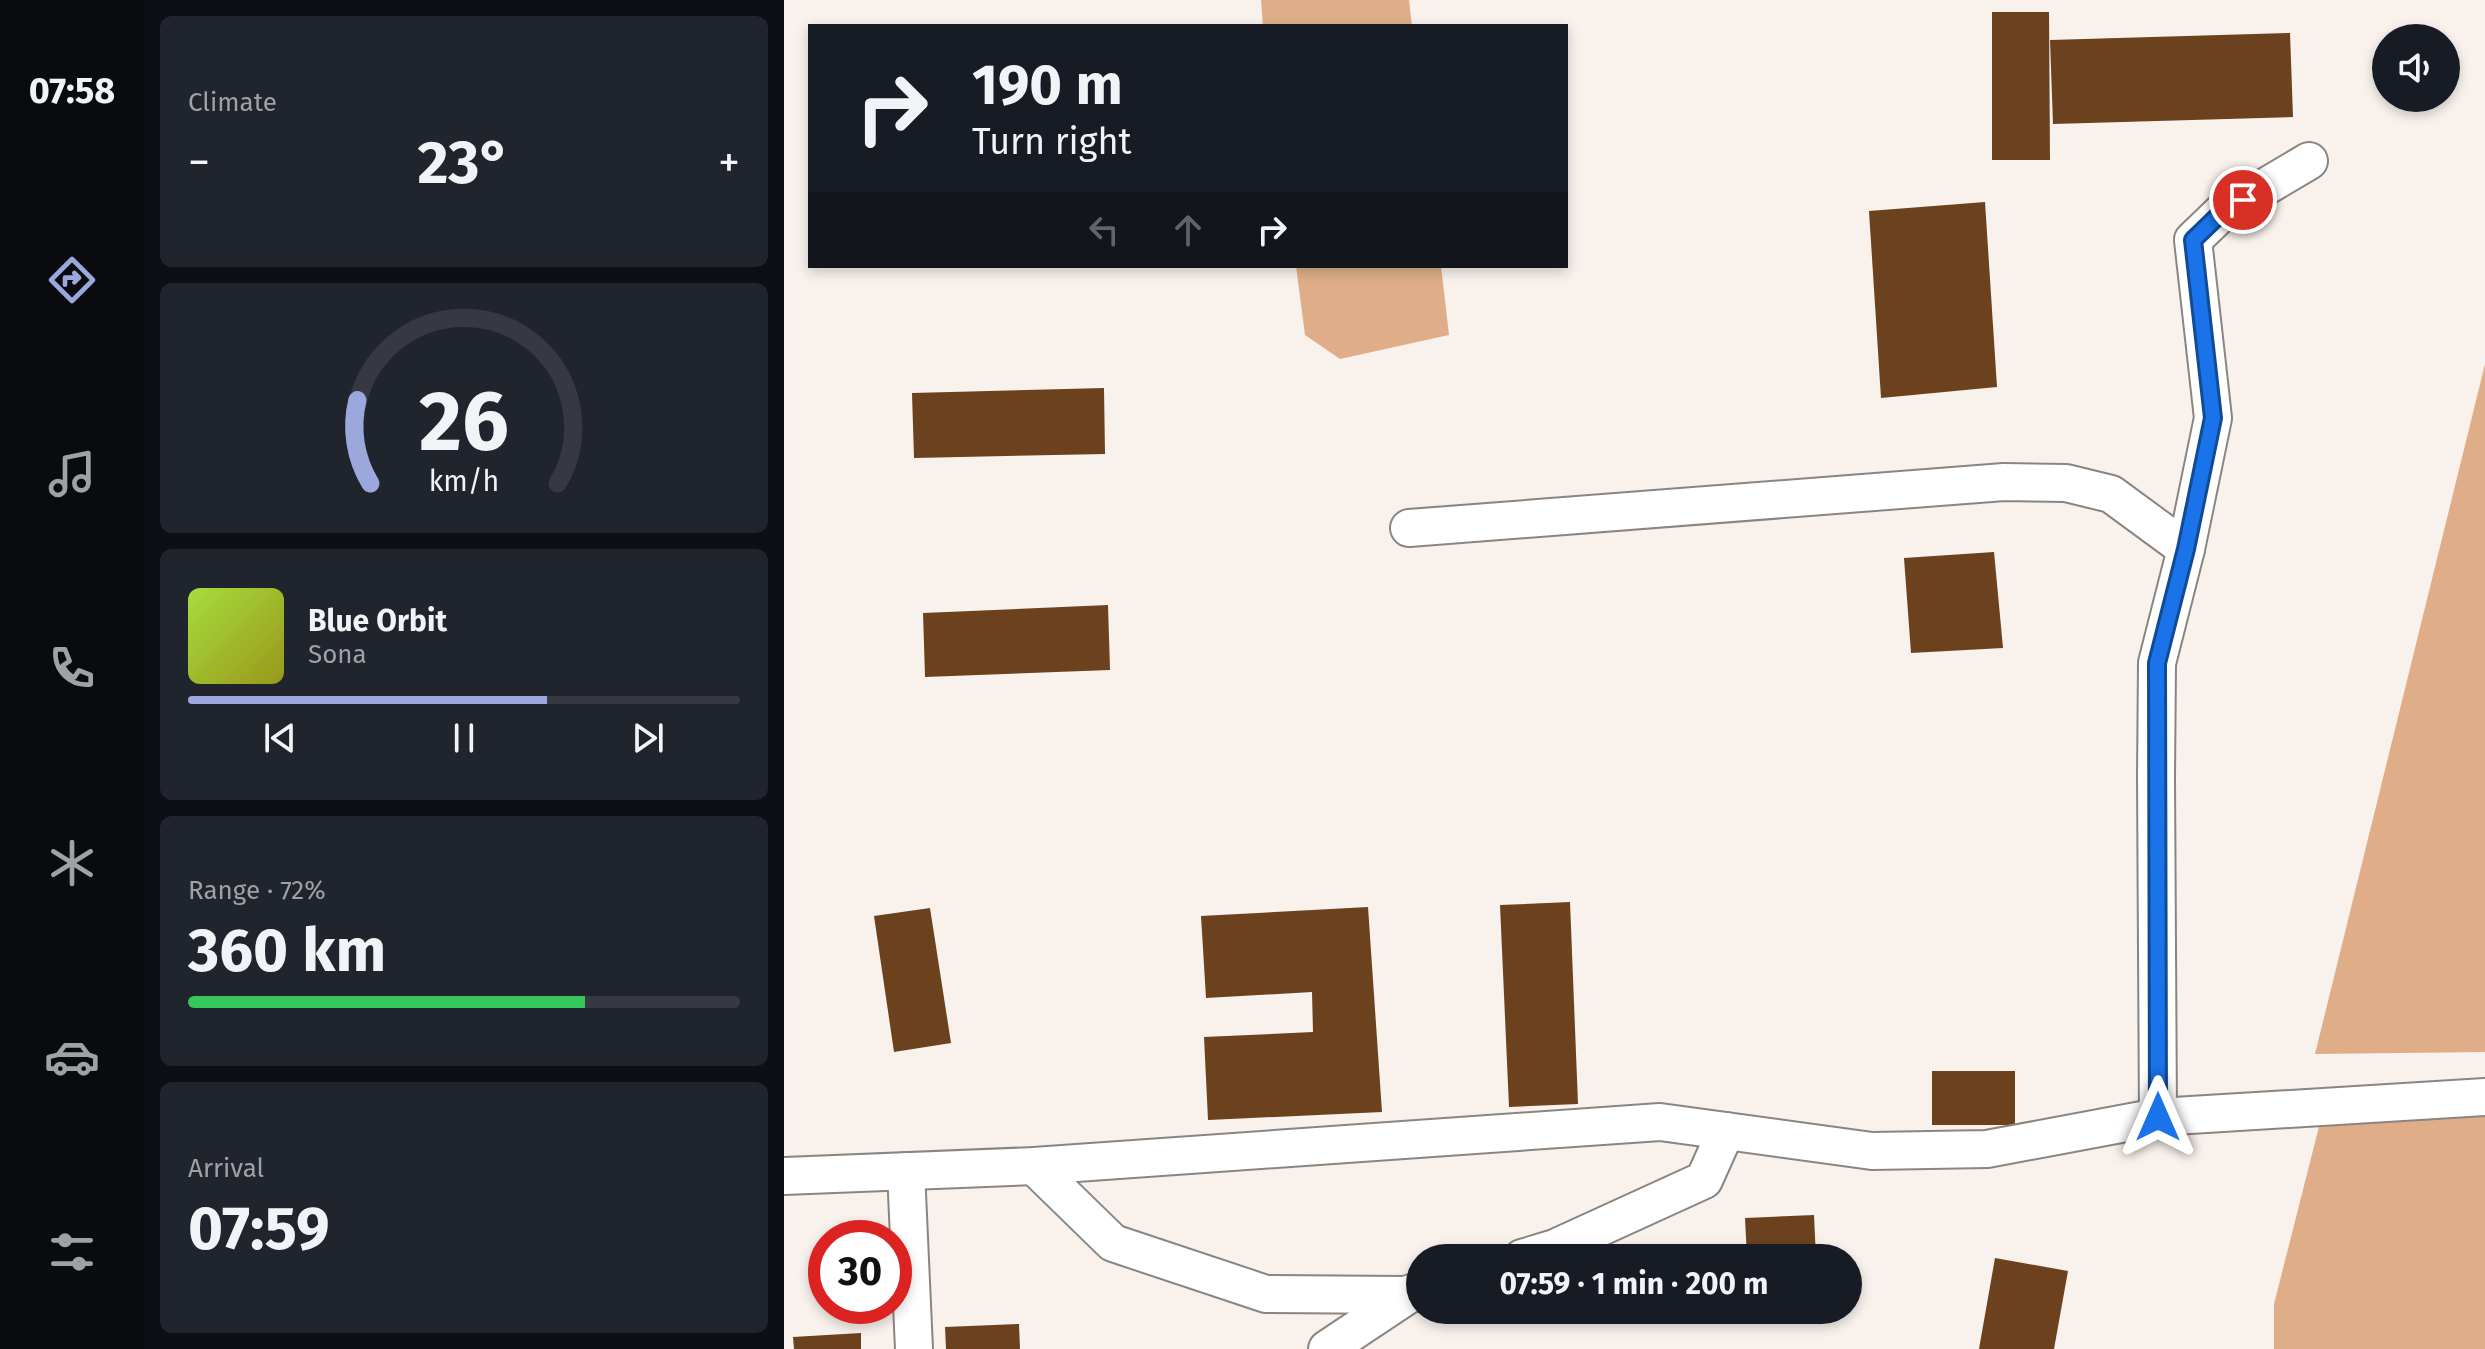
<!DOCTYPE html>
<html lang="en">
<head>
<meta charset="utf-8">
<style>
  body { margin:0; font-family:"Fira Sans",sans-serif; background:#20242c; color:#f1f3f6; height:100vh; display:flex; flex-direction:column; font-size:30px; white-space:nowrap }
  * { box-sizing:border-box; margin:0 }
  p { font-size:26px; color:#9ea1a6 }
  .icon { flex:none; width:44px; height:44px; fill:none; stroke:currentColor; stroke-width:2; stroke-linecap:round; stroke-linejoin:round }
  .map { position:relative; flex:1; overflow:hidden }
  .side { display:flex; flex-direction:column; gap:16px; padding:16px; background:#0d0f14; width:640px }
  .side>* { flex:none }
  .hud { position:absolute; left:24px; top:24px; width:760px; height:244px; border-radius:0px; box-shadow:0 4px 12px #0003; background:#171b24; color:#f1f3f6; overflow:hidden }
  .tools { position:absolute; left:1588px; top:24px; display:grid; gap:16px }
  .tools a { display:grid; place-items:center; width:88px; height:88px; border-radius:50%; background:#171b24; box-shadow:0 4px 12px #0003; font-size:40px }
  .speed { position:absolute; left:24px; top:1220px; display:flex; gap:16px; font-size:40px; font-weight:700; text-align:center }
  .speed>* { display:grid; place-content:center; width:104px; height:104px; border-radius:50%; background:#171b24; box-shadow:0 4px 12px #0003; line-height:1 }
  .speed .limit { border:12px solid #d22; background:#fff; color:#111 }
  .pin { position:absolute; display:grid; place-items:center; width:68px; height:68px; color:#fff; margin:-34px; border:4px solid #fff; border-radius:50%; box-shadow:0 2px 8px #0007 }
  .me { position:absolute; width:88px; margin:-44px; rotate:0deg; stroke-linejoin:round; filter:drop-shadow(0 0 6px #0008) }
  .turn { display:flex; align-items:center; gap:28px; height:168px; padding:0 32px; font-size:36px }
  .turn .icon { width:104px; height:104px; stroke-width:2.5 }
  .turn b { display:block; font-size:56px; line-height:68px }
  .lanes { display:flex; align-items:center; height:76px; padding:0 32px; background:#0003; justify-content:center; gap:40px; direction:ltr }
  .lanes .off { opacity:.35 }
  .big { font-size:60px; font-weight:700; line-height:1.1 }
  .side .card { flex:1; display:flex; flex-direction:column; justify-content:center; gap:12px; min-width:0; padding:0 28px; border-radius:12px; background:#20242c }
  .side .dial { align-items:center; gap:0 }
  .dial svg { height:208px; overflow:visible; fill:none; stroke:#363941; stroke-width:7; stroke-linecap:round; text-anchor:middle }
  .dial text { fill:#f1f3f6; stroke:none }
  .song { display:flex; align-items:center; gap:24px }
  .cover { width:96px; height:96px; border-radius:12px; background:linear-gradient(135deg,hsl(80 70% 55%),hsl(60 70% 35%)) }
  .played { height:8px; border-radius:4px; background:linear-gradient(90deg,#9ca7dc 65%,#363941 65%) }
  .keys { display:flex; justify-content:space-around; direction:ltr }
  .heat { display:flex; justify-content:space-between; align-items:center; font-size:44px; direction:ltr }
  .charge { height:12px; border-radius:6px; background:linear-gradient(90deg,#34c759 72%,#363941 0) }
  .trip { position:absolute; left:622px; top:1244px; width:456px; height:80px; border-radius:40px; background:#171b24; box-shadow:0 4px 12px #0003; font-weight:700; line-height:80px; text-align:center }
  main { display:flex; flex:1; min-height:0 }
  .tab-bar { display:flex; flex-direction:column; width:144px; justify-content:space-around; align-items:center; background:#090b0e; color:#9ea1a6 }
  .tab-bar .icon { width:56px; height:56px }
  .tab-bar .on { color:#9ca7dc }
  .tab-bar b { font-size:36px; color:#f1f3f6 }
  .map>svg:first-child { display:block }
</style>
</head>
<body>
<main>
<nav class="tab-bar">
<b>07:58</b>
<svg class="icon on" aria-label="directions" viewBox="0 0 24 24"><path d="M12 3l9 9-9 9-9-9zM9 14v-3h6M13 9l2 2-2 2"/></svg>
<svg class="icon" aria-label="music" viewBox="0 0 24 24"><path d="M9 18V5l10-2v13"/><circle cx="6" cy="18" r="3"/><circle cx="16" cy="16" r="3"/></svg>
<svg class="icon" aria-label="phone" viewBox="0 0 24 24"><path d="M5 4h4l2 5-3 2q2 4 5 5l2-3 5 2v4C11 20 4 13 5 4z"/></svg>
<svg class="icon" aria-label="climate" viewBox="0 0 24 24"><path d="M12 3v18M4 7l16 10M4 17L20 7"/></svg>
<svg class="icon" aria-label="car" viewBox="0 0 24 24"><path d="M5 17H2v-5l4-1 3-4h7l3 4 3 1v5h-3M9 17h6M6 11h13"/><circle cx="7" cy="17" r="2"/><circle cx="17" cy="17" r="2"/></svg>
<svg class="icon" aria-label="filters" viewBox="0 0 24 24"><path d="M4 7h16M4 17h16"/><circle cx="9" cy="7" r="2"/><circle cx="15" cy="17" r="2"/></svg>
</nav>
<section class="side">
<div class="card"><p>Climate</p>
<div class="heat"><a>−</a><b class="big">23°</b><a>+</a></div>
</div>
<div class="card dial"><svg viewBox="0 0 100 80">
<path d="M14 69A42 42 0 1 1 86 69"/>
<path d="M14 69A42 42 0 0 1 9 37" stroke="#9ca7dc"/>
<text x="50" y="56" font-size="32" font-weight="700">26</text>
<text x="50" y="72" font-size="11">km/h</text>
</svg></div>
<div class="card">
<div class="song"><i class="cover"></i><div><b>Blue Orbit</b><p>Sona</p></div></div>
<div class="played"></div>
<div class="keys"><svg class="icon" aria-label="previous" viewBox="0 0 24 24"><path d="M18 5L8 12l10 7zM5 5v14"/></svg><svg class="icon" aria-label="pause" viewBox="0 0 24 24"><path d="M8 5v14M16 5v14"/></svg><svg class="icon" aria-label="next" viewBox="0 0 24 24"><path d="M6 5l10 7-10 7zM19 5v14"/></svg></div>
</div>
<div class="card"><p>Range · 72%</p><b class="big">360 km</b><div class="charge"></div></div>
<div class="card"><p>Arrival</p><b class="big">07:59</b></div>
</section>
<div class="map">
<svg width="1701" height="1349" viewBox="0 0 1701 1349">
  <rect width="100%" height="100%" fill="#f8f1ec"/>
  <g fill="#dfae88">
    <polygon points="477,0 625,0 628,26 479,26"/>
    <polygon points="512,266 657,266 665,335 556,359 521,335"/>
    <polygon points="1701,364 1701,1052 1531,1054"/>
    <polygon points="1701,1086 1701,1349 1490,1349 1490,1304 1541,1103"/>
  </g>
  <g fill="#6c421e">
    <polygon points="1208,12 1265,12 1266,160 1208,160"/>
    <polygon points="1506,33 1509,117 1269,124 1266,40"/>
    <polygon points="1201,202 1213,387 1097,398 1085,211"/>
    <polygon points="320,388 321,454 130,458 128,393"/>
    <polygon points="1210,552 1219,648 1127,653 1120,558"/>
    <polygon points="324,605 326,670 141,677 139,613"/>
    <polygon points="786,902 794,1104 725,1107 716,905"/>
    <polygon points="584,907 598,1112 424,1120 420,1037 529,1032 528,992 422,998 417,916"/>
    <polygon points="146,908 167,1043 110,1052 90,916"/>
    <rect x="1148" y="1071" width="83" height="54"/>
    <polygon points="1030,1215 1032,1258 963,1258 961,1218"/>
    <polygon points="1211,1258 1284,1271 1270,1349 1195,1349"/>
    <polygon points="235,1324 236,1349 162,1349 161,1327"/>
    <polygon points="77,1333 77,1349 10,1349 9,1337"/>
  </g>
  <g fill="none" stroke-linecap="round" stroke-linejoin="round">
    <defs>
      <g id="minor">
        <polyline points="625,528 1220,482 1282,483 1327,494 1402,549"/>
        <polyline points="1374,1117 1372,777 1373,663 1402,549 1429,418 1409,240 1437,213 1525,161"/>
        <polyline points="250,1166 329,1243 482,1294 621,1295"/>
        <polyline points="122,1171 130,1349"/>
        <polyline points="0,1176 250,1166 876,1122 1088,1151 1203,1149 1374,1117 1701,1097"/>
        <polyline points="738,1258 771,1248 920,1180 942,1131"/>
        <polyline points="543,1349 627,1293"/>
      </g>
    </defs>
    <use href="#minor" stroke="#8b8580" stroke-width="40"/>
    <use href="#minor" stroke="#fff" stroke-width="36"/>
  </g>
  <g fill="none" stroke-linecap="round" stroke-linejoin="round">
    <defs>
      <polyline id="route" points="1374,1117 1373,663 1402,549 1429,418 1409,240 1437,213 1459,200"/>
    </defs>
    <use href="#route" stroke="#114b97" stroke-width="20"/>
    <use href="#route" stroke="#1a73e8" stroke-width="14"/>
  </g>
</svg>
<div class="tools">
<a><svg class="icon" aria-label="sound" viewBox="0 0 24 24"><path d="M4 9h4l5-4v14l-5-4H4zM17 9q2 3 0 6"/></svg></a>
</div>
<div class="speed"><div class="limit">30</div></div>
<div class="pin" style="left:1459px;top:200px;background:#d93025"><svg class="icon" aria-label="arrive" viewBox="0 0 24 24"><path d="M6 21V4h12l-3 4 3 4H6"/></svg></div>
<svg class="me" style="left:1374px;top:1117px" viewBox="-20 -20 40 40"><path d="M0-17L14 15 0 8-14 15z" fill="#1a73e8" stroke="#fff" stroke-width="4"/></svg>
<div class="trip">07:59 · 1 min · 200 m</div>
<div class="hud">
<div class="turn"><svg class="icon" aria-label="right" viewBox="0 0 24 24"><path d="M7 20v-9h11M14 6l5 5-5 5"/></svg><div><b>190 m</b>Turn right</div></div>
<div class="lanes"><svg class="icon off" aria-label="left" viewBox="0 0 24 24"><path d="M17 20v-9H6M10 6l-5 5 5 5"/></svg><svg class="icon off" aria-label="ahead" viewBox="0 0 24 24"><path d="M12 20V5M6 11l6-6 6 6"/></svg><svg class="icon" aria-label="right" viewBox="0 0 24 24"><path d="M7 20v-9h11M14 6l5 5-5 5"/></svg></div>
</div>
</div>
</main>
</body>
</html>
